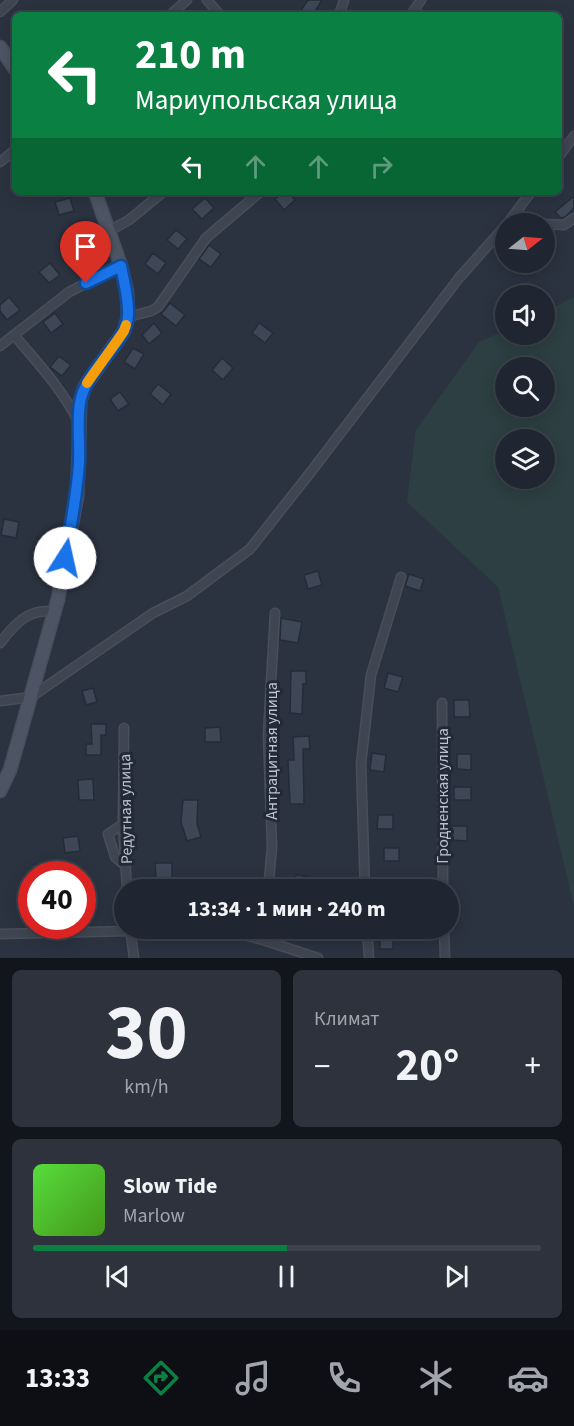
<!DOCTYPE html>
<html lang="ru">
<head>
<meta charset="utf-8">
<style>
  body { margin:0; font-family:"Source Sans 3",sans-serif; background:#2d323d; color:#f1f3f6; height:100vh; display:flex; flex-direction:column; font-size:22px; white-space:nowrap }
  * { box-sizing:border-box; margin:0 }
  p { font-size:20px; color:#a2a5ab }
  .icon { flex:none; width:33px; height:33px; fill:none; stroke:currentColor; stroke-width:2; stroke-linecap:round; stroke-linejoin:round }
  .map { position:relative; height:958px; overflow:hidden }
  .details { display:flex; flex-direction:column; gap:12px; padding:12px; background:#12151b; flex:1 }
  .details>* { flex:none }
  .guide { position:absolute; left:12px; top:12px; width:550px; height:183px; border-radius:9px; box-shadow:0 3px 15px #0003,0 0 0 2px #3d434d; background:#0b8043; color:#fff; overflow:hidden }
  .needle { width:39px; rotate:73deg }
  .buttons { position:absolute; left:495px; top:213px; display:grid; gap:12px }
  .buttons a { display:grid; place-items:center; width:60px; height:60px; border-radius:50%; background:#202631; box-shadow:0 3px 15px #0003,0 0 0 2px #3d434d; font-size:30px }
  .speed { position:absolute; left:18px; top:861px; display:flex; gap:12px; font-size:30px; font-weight:700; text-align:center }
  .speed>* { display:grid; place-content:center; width:78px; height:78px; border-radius:50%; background:#202631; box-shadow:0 3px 15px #0003,0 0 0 2px #3d434d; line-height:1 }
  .speed .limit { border:9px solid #d22; background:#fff; color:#111 }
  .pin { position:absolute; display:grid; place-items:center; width:51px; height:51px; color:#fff; margin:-62px -26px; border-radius:50% 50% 50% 0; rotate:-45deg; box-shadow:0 0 6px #0007 }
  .pin .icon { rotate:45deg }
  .me { position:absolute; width:66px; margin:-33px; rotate:10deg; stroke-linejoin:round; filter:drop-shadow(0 0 4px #0008) }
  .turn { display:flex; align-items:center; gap:21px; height:126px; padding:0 24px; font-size:27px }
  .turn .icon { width:78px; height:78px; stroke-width:2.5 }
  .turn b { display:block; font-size:42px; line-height:51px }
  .lanes { display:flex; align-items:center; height:57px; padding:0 24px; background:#0003; justify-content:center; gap:30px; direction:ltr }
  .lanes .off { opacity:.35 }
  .big { font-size:45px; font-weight:700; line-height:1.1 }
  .details .tile { flex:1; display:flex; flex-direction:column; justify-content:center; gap:9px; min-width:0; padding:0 21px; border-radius:9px; background:#2d323d }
  .details .dial { align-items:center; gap:0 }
  .dial b { font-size:78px; line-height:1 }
  .song { display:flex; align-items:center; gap:18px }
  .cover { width:72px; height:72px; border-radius:9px; background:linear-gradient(135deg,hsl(110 70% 55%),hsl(100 70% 35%)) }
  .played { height:6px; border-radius:3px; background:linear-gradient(90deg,#0b8043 50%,#3d434d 50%) }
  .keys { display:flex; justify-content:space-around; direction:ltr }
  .heat { display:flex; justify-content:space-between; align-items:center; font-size:33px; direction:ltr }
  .details .tiles { flex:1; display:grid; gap:12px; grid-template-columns:1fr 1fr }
  .tile:last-child { grid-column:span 2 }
  .trip { position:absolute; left:114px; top:879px; width:345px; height:60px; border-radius:30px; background:#202631; box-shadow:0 3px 15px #0003,0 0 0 2px #3d434d; font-weight:700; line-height:60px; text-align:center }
  .tab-bar { display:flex; height:96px; justify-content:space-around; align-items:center; background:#0d0f14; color:#a2a5ab }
  .tab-bar .icon { width:42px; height:42px }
  .tab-bar .selected { color:#0b8043 }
  .tab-bar b { font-size:27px; color:#f1f3f6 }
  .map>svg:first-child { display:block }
</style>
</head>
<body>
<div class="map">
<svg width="574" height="958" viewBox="0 0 574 958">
  <rect width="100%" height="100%" fill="#2b3341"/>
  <path fill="#2d3f42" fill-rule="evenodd" d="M 574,297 L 574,906 L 498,587 L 407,502 L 416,430 L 479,342 L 505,330 L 506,334 L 544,334 L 545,312 ZM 506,368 L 544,368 L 544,406 L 506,406 ZM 506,440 L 544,440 L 544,478 L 506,478 Z"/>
  <g fill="#3d4756" stroke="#252c38" stroke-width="1.5">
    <polygon points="308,0 322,0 313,15 298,15"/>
    <polygon points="284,192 288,192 295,200 284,210 275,199"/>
    <polygon points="574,196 574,208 565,217 561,218 555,212"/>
    <polygon points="70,198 74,211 59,215 55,202"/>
    <polygon points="205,198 214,208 202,219 192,209"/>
    <polygon points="176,230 187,239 178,249 167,240"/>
    <polygon points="77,244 83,258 71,264 64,250"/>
    <polygon points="209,245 221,254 211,267 199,259"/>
    <polygon points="153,253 166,263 158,274 145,264"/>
    <polygon points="50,263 60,275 49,283 39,272"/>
    <polygon points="9,297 20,310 7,320 0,311 0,305"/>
    <polygon points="170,303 185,315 176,326 161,314"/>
    <polygon points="55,313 63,324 51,333 43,322"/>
    <polygon points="154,323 162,333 149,344 142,335"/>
    <polygon points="259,323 273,333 265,343 252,333"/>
    <polygon points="133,348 144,354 135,369 124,362"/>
    <polygon points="59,356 71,365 62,376 50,367"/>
    <polygon points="222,358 233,368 223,380 212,370"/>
    <polygon points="158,384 171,394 163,405 150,394"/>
    <polygon points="120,392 129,404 118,411 110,399"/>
    <polygon points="4,519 19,522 16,538 1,535"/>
    <polygon points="318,571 322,585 308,589 304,575"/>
    <polygon points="409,574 424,579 420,591 405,586"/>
    <polygon points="281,618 302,622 298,643 280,640"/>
    <polygon points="291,671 306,671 306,684 303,684 302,714 290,713"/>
    <polygon points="388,673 403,677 398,692 384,688"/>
    <polygon points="93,688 97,702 86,705 82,691"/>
    <polygon points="454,700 469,700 470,717 454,717"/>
    <polygon points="91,724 106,724 106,735 101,735 101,755 86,755 86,744 92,744"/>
    <polygon points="220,727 221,742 205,742 205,728"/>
    <polygon points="309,736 310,749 303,749 304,804 290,804 288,760 294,760 293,737"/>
    <polygon points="372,753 386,755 384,772 370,770"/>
    <polygon points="457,754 471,754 471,770 457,769"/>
    <polygon points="93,779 94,800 79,800 78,780"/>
    <rect x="454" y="787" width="17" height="13"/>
    <polygon points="183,800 198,800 197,823 201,837 187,841 181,822"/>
    <polygon points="378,815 393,815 393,829 377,829"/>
    <polygon points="452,826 467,826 467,841 451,840"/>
    <polygon points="78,836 80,851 65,853 63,838"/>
    <rect x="384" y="848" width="15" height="13"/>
    <polygon points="155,863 172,863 172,879 156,879"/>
    <polygon points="296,875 310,877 308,890 294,888"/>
    <rect x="380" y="934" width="13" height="15"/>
  </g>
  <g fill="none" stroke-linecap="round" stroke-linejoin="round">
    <defs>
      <g id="street">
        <polyline points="207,0 220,15"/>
        <polyline points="0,12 13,0"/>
        <polyline points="170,15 187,0"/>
        <polyline points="338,15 341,10 344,0"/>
        <polyline points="411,15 421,0"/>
        <polyline points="560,155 574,136"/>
        <polyline points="0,162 15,150"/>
        <polyline points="511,219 528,224"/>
        <polyline points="507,224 531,192"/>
        <polyline points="544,224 564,225 574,218"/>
        <polyline points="109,231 129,220 163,192"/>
        <polyline points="128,317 151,311 158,307 206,238 260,192"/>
        <path d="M 14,335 C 37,362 63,390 79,423"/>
        <polyline points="0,346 69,292 121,266"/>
        <path d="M 0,643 C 14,625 29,607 54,612"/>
        <polyline points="0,701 31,697 153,613 187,596 250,549 310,473 459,278 506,225"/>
        <polyline points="442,703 443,890"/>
        <polyline points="124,728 123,824 127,890"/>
        <polyline points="123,824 108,834 115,857 126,866"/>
        <polyline points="268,890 272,847 268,734 275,613"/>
        <polyline points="365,890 361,764 371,675 401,577"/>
        <polyline points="130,928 134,958"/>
        <polyline points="212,928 230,931 263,940 318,958"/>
        <polyline points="367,928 369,958"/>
        <polyline points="444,928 445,958"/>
        <polyline points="0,934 130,931 167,928"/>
      </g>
      <g id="secondary">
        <polyline points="0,47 15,69"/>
        <polyline points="0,791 10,770 58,599 77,496 79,448 80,402 85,386 124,331 128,317 127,292 121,266 95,192"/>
      </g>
    </defs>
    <use href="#street" stroke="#484e5a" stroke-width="11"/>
    <use href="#secondary" stroke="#484e5a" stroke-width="15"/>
    <use href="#street" stroke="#3f4651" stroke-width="8"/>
    <use href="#secondary" stroke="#4d5564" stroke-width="12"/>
  </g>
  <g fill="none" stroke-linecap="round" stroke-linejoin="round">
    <defs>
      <path id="route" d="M 65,558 C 71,526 77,495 79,463 C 80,443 77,422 80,403 C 85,370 126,344 128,316 C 129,299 124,282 121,266 L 86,283"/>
    </defs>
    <use href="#route" stroke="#114b97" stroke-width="15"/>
    <use href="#route" stroke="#1a73e8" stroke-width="10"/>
    <polyline stroke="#f59e0b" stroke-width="10" points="87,383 124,331 126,325"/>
  </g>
  <g text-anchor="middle" stroke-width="6" stroke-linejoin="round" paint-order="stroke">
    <g font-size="16" fill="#bcc1cb" stroke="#232a37">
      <text transform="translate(271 751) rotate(-90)" y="6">Антрацитная улица</text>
      <text transform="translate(442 796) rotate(-90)" y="6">Гродненская улица</text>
      <text transform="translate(125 809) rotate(-91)" y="6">Редутная улица</text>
    </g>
  </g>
</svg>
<div class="buttons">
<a><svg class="needle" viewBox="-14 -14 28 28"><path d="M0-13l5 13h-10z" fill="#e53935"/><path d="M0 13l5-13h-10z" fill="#a2a5ab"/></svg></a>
<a><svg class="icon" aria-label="sound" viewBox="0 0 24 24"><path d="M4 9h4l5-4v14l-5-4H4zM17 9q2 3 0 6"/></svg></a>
<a><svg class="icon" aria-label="search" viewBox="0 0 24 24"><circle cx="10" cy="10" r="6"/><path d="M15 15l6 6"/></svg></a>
<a><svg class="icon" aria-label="layers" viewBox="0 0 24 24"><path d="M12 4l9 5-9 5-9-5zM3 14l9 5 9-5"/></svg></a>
</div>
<div class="speed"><div class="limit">40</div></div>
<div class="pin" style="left:86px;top:283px;background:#d93025"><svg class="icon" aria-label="arrive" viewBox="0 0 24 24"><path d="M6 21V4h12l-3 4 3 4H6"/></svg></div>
<svg class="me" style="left:65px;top:558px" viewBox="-20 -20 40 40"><circle r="19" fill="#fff"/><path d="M0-13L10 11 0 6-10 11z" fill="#1a73e8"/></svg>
<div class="trip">13:34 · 1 мин · 240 m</div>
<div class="guide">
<div class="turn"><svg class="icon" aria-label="left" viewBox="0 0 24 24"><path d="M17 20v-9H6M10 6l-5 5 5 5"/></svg><div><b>210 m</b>Мариупольская улица</div></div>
<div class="lanes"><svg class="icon" aria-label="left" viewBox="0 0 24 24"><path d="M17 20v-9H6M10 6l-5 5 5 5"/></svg><svg class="icon off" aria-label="ahead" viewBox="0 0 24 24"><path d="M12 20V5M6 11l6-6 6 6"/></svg><svg class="icon off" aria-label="ahead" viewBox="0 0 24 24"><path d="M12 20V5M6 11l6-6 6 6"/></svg><svg class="icon off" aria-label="right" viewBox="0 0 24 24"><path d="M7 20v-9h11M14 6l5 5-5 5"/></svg></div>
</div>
</div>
<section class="details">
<div class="tiles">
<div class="tile dial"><b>30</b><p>km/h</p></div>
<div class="tile"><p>Климат</p>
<div class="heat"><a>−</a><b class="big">20°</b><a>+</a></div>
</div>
<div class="tile">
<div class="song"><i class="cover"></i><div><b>Slow Tide</b><p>Marlow</p></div></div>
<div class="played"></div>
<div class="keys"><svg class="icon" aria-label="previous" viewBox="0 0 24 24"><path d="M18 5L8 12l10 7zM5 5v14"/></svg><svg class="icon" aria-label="pause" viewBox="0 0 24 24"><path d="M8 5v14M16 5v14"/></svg><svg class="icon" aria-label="next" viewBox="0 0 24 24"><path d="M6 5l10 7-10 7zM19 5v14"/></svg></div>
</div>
</div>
</section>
<nav class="tab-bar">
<b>13:33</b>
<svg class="icon selected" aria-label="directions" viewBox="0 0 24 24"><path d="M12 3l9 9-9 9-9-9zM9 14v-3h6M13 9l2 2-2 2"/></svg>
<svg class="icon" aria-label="music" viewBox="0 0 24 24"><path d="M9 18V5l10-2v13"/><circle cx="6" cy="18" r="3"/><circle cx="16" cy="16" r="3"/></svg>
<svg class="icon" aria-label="phone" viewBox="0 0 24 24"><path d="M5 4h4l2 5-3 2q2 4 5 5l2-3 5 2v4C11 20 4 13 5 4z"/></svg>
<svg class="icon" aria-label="climate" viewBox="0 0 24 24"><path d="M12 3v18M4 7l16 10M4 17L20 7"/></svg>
<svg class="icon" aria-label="car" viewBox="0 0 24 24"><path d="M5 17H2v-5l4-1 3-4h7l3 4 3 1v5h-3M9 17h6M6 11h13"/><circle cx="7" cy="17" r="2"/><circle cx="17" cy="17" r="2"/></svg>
</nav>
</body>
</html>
